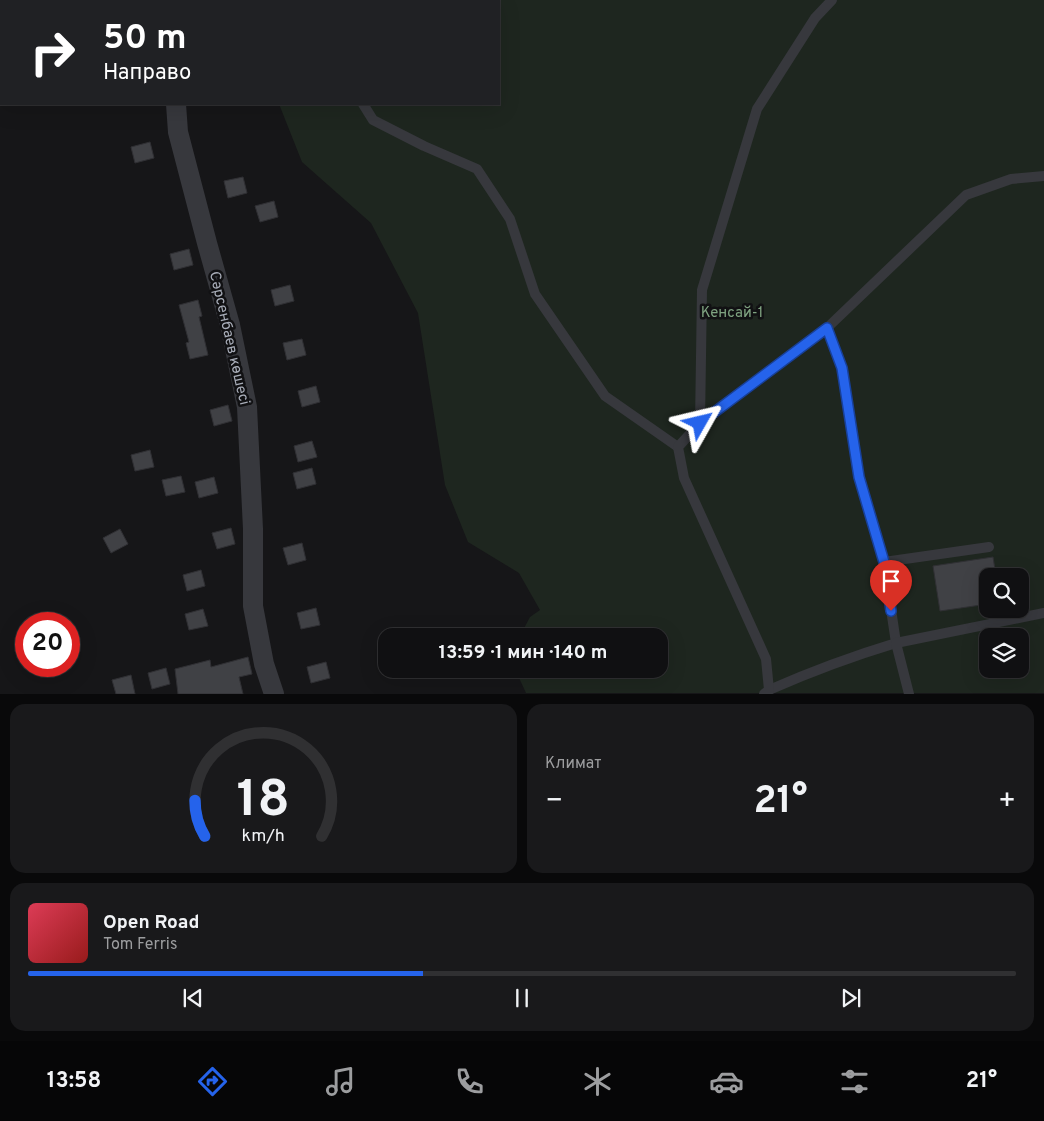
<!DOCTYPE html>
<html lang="ru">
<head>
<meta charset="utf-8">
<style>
  body { margin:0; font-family:Overpass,sans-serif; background:#19191b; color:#f1f3f6; height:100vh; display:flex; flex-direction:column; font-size:19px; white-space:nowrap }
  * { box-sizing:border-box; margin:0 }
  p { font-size:16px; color:#9c9d9f }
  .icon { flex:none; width:28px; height:28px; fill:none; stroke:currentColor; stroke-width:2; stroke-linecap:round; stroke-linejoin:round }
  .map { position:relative; height:694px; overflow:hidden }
  .drawer { display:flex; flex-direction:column; gap:10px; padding:10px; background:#09090a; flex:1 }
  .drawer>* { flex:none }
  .hud { position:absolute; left:0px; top:0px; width:500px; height:105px; box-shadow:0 5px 20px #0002,0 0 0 1px #303032; background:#202124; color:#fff; overflow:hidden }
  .tools { position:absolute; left:979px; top:568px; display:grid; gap:10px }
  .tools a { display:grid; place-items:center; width:50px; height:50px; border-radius:10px; background:#101012; box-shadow:0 5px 20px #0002,0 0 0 1px #303032; font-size:25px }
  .speed { position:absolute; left:15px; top:612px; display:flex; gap:10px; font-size:25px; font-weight:700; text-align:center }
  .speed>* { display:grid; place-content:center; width:65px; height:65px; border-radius:50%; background:#101012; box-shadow:0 5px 20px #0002,0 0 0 1px #303032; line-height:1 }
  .speed .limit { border:8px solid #d22; background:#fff; color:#111 }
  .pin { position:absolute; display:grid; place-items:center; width:42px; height:42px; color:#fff; margin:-51px -21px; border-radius:50% 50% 50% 0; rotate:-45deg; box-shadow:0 0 5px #0007 }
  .pin .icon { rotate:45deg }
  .me { position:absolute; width:55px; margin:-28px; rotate:53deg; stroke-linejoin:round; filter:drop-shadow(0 0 4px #0008) }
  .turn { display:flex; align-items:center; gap:18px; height:105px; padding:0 20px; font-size:22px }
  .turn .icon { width:65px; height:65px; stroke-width:2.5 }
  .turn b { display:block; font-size:35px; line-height:42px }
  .big { font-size:38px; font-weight:700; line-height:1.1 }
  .drawer .widget { flex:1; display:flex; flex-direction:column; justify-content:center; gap:8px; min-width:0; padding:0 18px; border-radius:15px; background:#19191b }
  .drawer .dial { align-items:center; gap:0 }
  .dial svg { height:130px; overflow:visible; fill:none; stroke:#303032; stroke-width:7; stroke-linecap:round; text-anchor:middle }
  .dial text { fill:#f1f3f6; stroke:none }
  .song { display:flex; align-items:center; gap:15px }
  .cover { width:60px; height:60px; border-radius:8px; background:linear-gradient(135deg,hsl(350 70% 55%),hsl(0 70% 35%)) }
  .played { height:5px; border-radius:2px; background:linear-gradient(90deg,#2563eb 40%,#303032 40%) }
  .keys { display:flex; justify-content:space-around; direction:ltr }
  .heat { display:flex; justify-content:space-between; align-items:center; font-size:28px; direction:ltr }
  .drawer .tiles { flex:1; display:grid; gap:10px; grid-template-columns:1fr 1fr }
  .widget:last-child { grid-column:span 2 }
  .trip { position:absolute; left:378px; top:628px; width:290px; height:50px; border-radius:15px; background:#101012; box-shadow:0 5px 20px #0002,0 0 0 1px #303032; font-weight:700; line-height:50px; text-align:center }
  .tabs { display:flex; height:80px; justify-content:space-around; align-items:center; background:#060607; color:#9c9d9f }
  .tabs .icon { width:35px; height:35px }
  .tabs .on { color:#2563eb }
  .tabs b { font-size:22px; color:#f1f3f6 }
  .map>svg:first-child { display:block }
</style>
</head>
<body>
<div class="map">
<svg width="1044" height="694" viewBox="0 0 1044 694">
  <rect width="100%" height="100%" fill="#161618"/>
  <path fill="#1e261f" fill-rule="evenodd" d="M 290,0 L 1044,0 L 1044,693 L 526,693 L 515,669 L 659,669 L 659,636 L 520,636 L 530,617 L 540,610 L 519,573 L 468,542 L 445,485 L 418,313 L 371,223 L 302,162 L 279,104 L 499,104 L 499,1 L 289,1 ZM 988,576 L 1020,576 L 1020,609 L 988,609 ZM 988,636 L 1020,636 L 1020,669 L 988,669 Z"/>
  <g fill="#404145" stroke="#303034">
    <polygon points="150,142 154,158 135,163 131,147"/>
    <polygon points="243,177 247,193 228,198 224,181"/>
    <polygon points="274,201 278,217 260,222 255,206"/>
    <polygon points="189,249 193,265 174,270 170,254"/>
    <polygon points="290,285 294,301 275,306 271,290"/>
    <polygon points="198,300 202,316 199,317 208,355 190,359 186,343 189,342 179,305"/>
    <polygon points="302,339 306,355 287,360 283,343"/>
    <polygon points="316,386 320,402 302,407 298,391"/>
    <polygon points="228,405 232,421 214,426 210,410"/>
    <polygon points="312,441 317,457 298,462 294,446"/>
    <polygon points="150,450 154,467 135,471 131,455"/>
    <polygon points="312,468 316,484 297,489 293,473"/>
    <polygon points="181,476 185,492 166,496 162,480"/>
    <polygon points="214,477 218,493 199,498 195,482"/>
    <polygon points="231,528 235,544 217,549 212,533"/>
    <polygon points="120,529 128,544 111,553 103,538"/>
    <polygon points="302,543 306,560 288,565 283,548"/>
    <polygon points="993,557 996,576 988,576 988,604 940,611 933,566"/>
    <polygon points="201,570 205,586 187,591 183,575"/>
    <polygon points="316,608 320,625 301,629 297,613"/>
    <polygon points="203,609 208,626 189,630 185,614"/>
    <polygon points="248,657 252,674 239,677 243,694 178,694 175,669 210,660 211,667"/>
    <polygon points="326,662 330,678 311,683 307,667"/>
    <polygon points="166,668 170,684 152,689 148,673"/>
    <polygon points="131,675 135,694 116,694 112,680"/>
  </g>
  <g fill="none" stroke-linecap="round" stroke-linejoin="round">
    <g stroke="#37383d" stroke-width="10">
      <polyline points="391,1 392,0"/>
      <polyline points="363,104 373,120 424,146 477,169 510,219 535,294 605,396 678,447"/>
      <polyline points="827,328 842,368 859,477 884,562"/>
      <polyline points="700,423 702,290 757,109 815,18 832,0"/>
      <path d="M 769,690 C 810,672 853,656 896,643 L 884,562 L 989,547"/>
      <polyline points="764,694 769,690 766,659 684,478 678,447 700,423 827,328 966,195 1011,179 1044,176"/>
      <polyline points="909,694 896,643 1044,613"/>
    </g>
    <g stroke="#37383d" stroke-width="20">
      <polyline points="168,0 168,1"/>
      <polyline points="176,104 178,132 207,243 230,325 247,407 253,529 253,606 264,664 274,694"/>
    </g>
  </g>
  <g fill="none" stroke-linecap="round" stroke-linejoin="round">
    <defs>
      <polyline id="route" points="700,423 827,328 842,368 859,477 884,562 891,611"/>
    </defs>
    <use href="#route" stroke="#184099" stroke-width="12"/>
    <use href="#route" stroke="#2563eb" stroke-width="9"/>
  </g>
  <g text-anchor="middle" stroke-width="5" stroke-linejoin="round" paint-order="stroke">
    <g font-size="15" fill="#7fa381" stroke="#111113">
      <text x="732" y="317">Кенсай-1</text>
    </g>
    <g font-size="15" fill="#a8adb8" stroke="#111113">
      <text transform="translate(230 338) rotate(77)" y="5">Сәрсенбаев көшесі</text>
    </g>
  </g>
</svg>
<div class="tools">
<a><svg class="icon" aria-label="search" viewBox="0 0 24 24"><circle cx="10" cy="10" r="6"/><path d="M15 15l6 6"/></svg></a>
<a><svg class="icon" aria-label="layers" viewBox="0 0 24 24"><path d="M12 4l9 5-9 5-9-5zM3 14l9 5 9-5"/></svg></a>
</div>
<div class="speed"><div class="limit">20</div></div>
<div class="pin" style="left:891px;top:611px;background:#d93025"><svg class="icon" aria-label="arrive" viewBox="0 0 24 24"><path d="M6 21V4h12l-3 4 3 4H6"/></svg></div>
<svg class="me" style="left:700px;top:423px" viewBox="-20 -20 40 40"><path d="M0-17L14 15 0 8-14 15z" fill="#2563eb" stroke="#fff" stroke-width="4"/></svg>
<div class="trip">13:59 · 1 мин · 140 m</div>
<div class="hud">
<div class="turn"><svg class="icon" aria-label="right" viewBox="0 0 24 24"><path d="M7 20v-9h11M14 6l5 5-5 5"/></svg><div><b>50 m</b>Направо</div></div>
</div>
</div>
<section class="drawer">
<div class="tiles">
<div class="widget dial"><svg viewBox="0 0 100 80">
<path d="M14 69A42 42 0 1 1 86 69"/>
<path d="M14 69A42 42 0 0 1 8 47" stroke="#2563eb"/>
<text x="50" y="56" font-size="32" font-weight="700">18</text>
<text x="50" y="72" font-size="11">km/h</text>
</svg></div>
<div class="widget"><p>Климат</p>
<div class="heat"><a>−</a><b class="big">21°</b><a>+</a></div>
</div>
<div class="widget">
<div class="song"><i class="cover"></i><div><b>Open Road</b><p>Tom Ferris</p></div></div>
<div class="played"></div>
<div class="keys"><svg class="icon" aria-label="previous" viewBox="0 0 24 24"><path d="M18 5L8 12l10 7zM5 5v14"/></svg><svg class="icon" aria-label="pause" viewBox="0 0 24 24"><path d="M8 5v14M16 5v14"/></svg><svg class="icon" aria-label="next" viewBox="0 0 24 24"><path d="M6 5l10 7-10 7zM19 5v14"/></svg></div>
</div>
</div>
</section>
<nav class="tabs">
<b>13:58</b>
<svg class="icon on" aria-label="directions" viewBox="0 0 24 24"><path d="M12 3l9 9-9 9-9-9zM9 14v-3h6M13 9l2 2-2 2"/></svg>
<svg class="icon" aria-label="music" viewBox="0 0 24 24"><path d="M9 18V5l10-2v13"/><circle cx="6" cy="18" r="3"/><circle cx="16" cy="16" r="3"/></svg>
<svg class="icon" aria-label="phone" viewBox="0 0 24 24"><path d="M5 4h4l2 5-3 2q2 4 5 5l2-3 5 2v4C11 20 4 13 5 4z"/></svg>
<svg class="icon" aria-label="climate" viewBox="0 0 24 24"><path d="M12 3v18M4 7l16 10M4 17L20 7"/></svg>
<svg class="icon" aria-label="car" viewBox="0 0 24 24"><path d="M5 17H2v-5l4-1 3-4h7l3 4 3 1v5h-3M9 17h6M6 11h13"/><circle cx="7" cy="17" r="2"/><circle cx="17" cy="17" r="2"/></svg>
<svg class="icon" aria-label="filters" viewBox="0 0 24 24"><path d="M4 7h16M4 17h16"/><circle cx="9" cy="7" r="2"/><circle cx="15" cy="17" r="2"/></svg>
<b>21°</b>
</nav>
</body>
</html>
